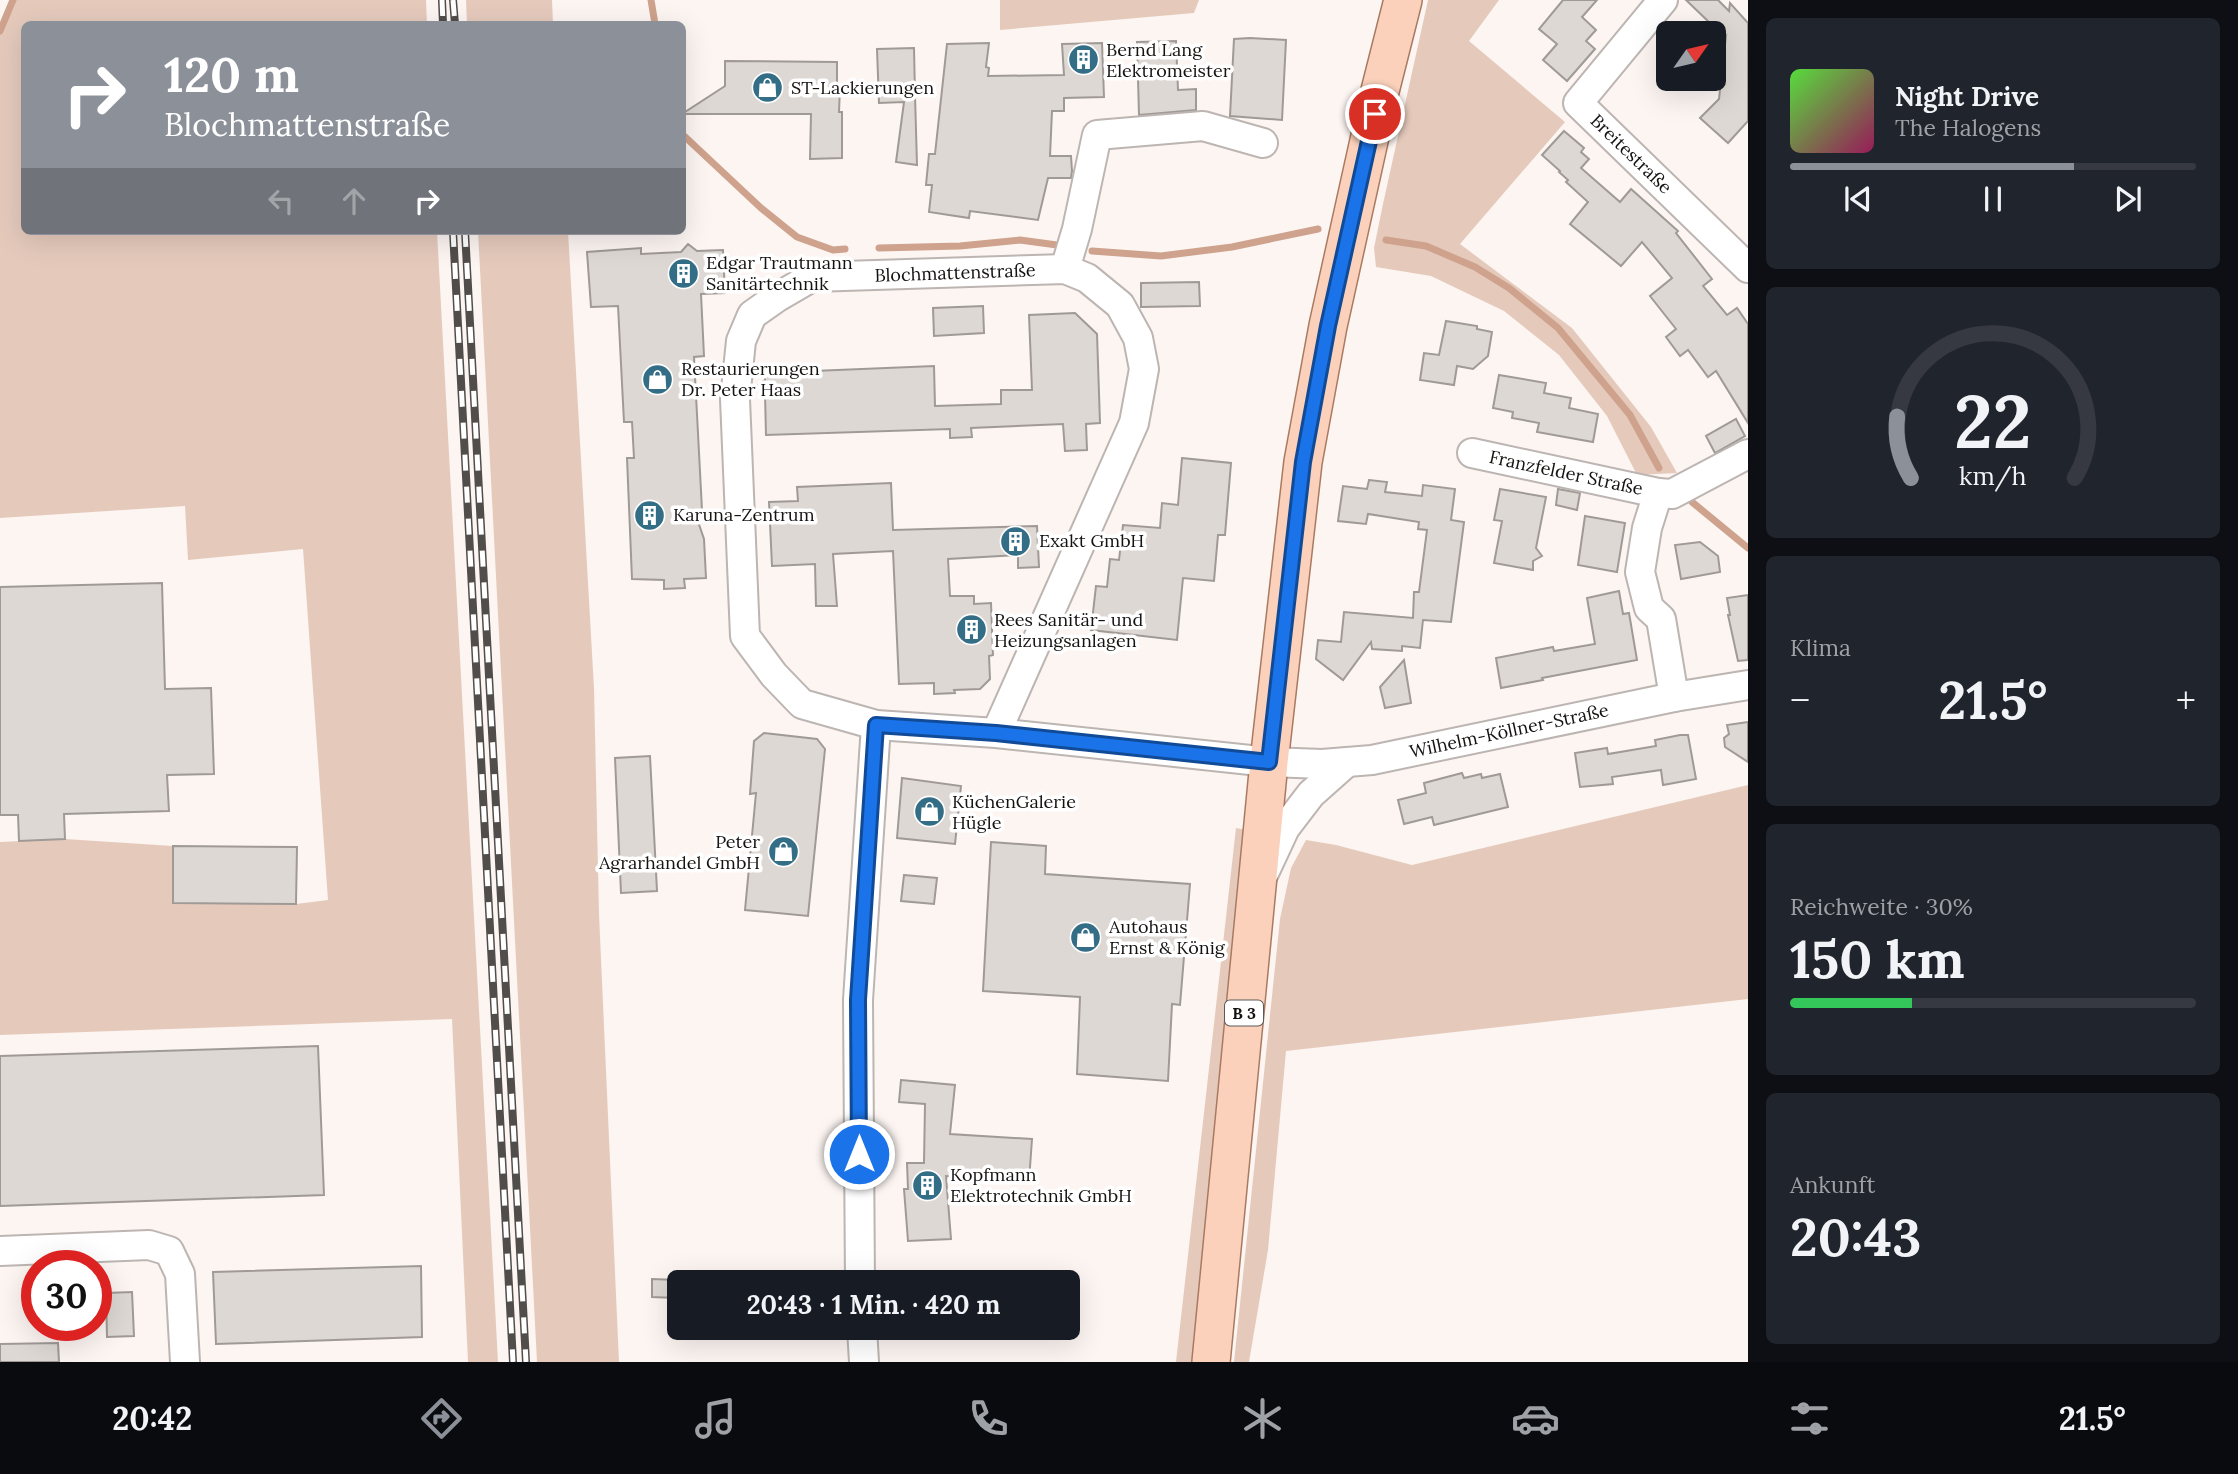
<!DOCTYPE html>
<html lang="de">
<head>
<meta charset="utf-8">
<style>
  body { margin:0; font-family:Lora,serif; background:#20242c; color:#f1f3f6; height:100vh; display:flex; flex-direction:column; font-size:26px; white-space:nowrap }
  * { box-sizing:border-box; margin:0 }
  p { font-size:23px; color:#9ea1a6 }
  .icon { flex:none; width:38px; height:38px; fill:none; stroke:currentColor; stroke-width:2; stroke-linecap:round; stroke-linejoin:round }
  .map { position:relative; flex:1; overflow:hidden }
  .panel { display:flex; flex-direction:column; gap:18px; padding:18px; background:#0d0f14; width:490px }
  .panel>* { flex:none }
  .guide { position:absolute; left:21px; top:21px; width:665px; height:214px; border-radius:10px; box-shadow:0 7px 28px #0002; background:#8c9099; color:#fff; overflow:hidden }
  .needle { width:46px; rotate:56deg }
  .fabs { position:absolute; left:1656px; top:21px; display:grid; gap:14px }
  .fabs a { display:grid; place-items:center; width:70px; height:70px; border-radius:10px; background:#171b24; box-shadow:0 7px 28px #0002; font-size:35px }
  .speed { position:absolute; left:21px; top:1250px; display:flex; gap:14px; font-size:35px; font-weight:700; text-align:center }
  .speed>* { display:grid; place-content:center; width:91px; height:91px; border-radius:50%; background:#171b24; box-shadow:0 7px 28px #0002; line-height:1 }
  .speed .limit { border:10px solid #d22; background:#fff; color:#111 }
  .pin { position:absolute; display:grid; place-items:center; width:60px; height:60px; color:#fff; margin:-30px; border:4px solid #fff; border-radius:50%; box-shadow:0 2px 7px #0007 }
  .me { position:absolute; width:77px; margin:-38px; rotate:0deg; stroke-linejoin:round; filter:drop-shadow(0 0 5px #0008) }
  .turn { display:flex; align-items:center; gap:24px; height:147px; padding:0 28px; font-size:32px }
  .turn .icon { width:91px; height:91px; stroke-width:2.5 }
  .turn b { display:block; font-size:49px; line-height:60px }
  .lanes { display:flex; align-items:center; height:66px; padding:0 28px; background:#0003; justify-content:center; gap:35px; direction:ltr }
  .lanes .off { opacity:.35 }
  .big { font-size:52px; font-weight:700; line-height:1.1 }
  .panel .widget { flex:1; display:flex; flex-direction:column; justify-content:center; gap:10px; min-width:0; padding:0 24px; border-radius:10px; background:#20242c }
  .panel .dial { align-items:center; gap:0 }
  .dial svg { height:182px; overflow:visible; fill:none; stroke:#363941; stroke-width:7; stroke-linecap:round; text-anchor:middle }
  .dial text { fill:#f1f3f6; stroke:none }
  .song { display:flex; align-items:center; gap:21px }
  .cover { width:84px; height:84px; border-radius:10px; background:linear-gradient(135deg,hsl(110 70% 55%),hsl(330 70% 35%)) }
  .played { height:7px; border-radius:4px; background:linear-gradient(90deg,#8c9099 70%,#363941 70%) }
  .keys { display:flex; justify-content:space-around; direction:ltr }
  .heat { display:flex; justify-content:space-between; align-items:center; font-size:38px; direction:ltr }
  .charge { height:10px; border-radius:5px; background:linear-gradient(90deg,#34c759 30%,#363941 0) }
  .trip { position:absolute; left:667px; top:1270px; width:413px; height:70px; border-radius:10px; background:#171b24; box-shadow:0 7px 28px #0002; font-weight:700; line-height:70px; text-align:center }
  .tab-bar { display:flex; height:112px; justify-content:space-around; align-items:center; background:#090b0e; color:#9ea1a6 }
  .tab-bar .icon { width:49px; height:49px }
  .tab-bar .active { color:#8c9099 }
  .tab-bar b { font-size:32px; color:#f1f3f6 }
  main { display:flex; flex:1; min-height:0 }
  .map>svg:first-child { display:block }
</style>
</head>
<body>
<main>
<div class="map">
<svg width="1748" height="1362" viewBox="0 0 1748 1362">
  <rect width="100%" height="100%" fill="#fcf5f2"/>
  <g fill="#e5cabc">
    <polygon points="13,0 426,0 427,24 24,24 24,231 437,231 498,1362 468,1362 452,1019 0,1035 0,842 65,839 173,846 173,903 296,904 328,900 303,549 188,560 185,506 0,518 0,31"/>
    <polygon points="466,0 552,0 553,24 467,24"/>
    <polygon points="1000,0 1199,0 1194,13 1000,30"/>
    <polygon points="1428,0 1499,0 1469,41 1565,122 1460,244 1572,328 1651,427 1677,473 1637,475 1607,416 1559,355 1504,311 1431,276 1376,267 1374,248 1383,204"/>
    <polygon points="478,231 568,231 594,688 599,914 619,1362 537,1362"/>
    <polygon points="1748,785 1748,999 1286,1051 1268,1250 1249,1362 1234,1362 1280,919 1291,868 1306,840 1336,845 1412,865"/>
    <polygon points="1236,828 1257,832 1203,1362 1176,1362"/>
  </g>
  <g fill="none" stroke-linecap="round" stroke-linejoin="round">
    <g stroke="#cea28c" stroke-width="7">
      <polyline points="651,0 655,24"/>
      <polyline points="0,31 13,0"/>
      <polyline points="682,134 761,208 797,237 833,250 845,249"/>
      <polyline points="1386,240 1426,246 1475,267 1509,288 1558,328 1630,415 1659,468"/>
      <polyline points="879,248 960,246 1020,240 1057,245"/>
      <polyline points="1092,251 1161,256 1232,247 1318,229"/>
      <polyline points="1692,502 1748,548"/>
    </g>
  </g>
  <g fill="#ded8d4" stroke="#a09a97" stroke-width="2">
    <polygon points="1563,0 1597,0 1582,17 1596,30 1586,41 1595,49 1567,81 1543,60 1557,44 1539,29"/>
    <polygon points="1686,0 1718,0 1729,11 1730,3 1748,23 1748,121 1728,143 1700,118 1719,99 1726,36 1713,51 1713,26"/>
    <polygon points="1250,38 1286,40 1282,120 1230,116 1234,39"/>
    <polygon points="1176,41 1178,90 1196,89 1196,110 1139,115 1137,42"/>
    <polygon points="989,43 986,67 989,68 988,76 1064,75 1062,44 1102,43 1104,97 1064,98 1064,111 1052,111 1050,156 1071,156 1072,171 1071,178 1048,178 1038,220 970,211 969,218 929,212 932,185 926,185 929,154 935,154 947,44"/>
    <polygon points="914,48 915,95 917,165 896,162 904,102 879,103 877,49"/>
    <polygon points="725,61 837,62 837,87 840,88 839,112 842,112 842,158 810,159 811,114 682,114 725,86"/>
    <polygon points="1564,131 1584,148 1581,152 1589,159 1581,168 1620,202 1631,189 1678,231 1676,233 1712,279 1703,286 1727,315 1737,308 1748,324 1748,423 1716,371 1708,377 1688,350 1680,356 1666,337 1676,329 1650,296 1672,278 1642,242 1621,266 1570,224 1588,202 1566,182 1568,180 1559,172 1560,171 1542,155"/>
    <polygon points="688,244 697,251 723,250 725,293 701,294 704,356 694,357 702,510 694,510 704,539 706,578 684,579 685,588 664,589 664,580 632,579 627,458 634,458 632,422 624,422 618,306 591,307 587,252 641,248 641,254 681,252"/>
    <polygon points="1199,282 1200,306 1141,307 1141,283"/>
    <polygon points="983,306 984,333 934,336 933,308"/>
    <polygon points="1075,313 1097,334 1100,423 1086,424 1087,450 1065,451 1063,424 971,428 972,437 950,438 950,429 766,435 765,394 758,385 765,380 765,373 934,366 935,406 1001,404 1001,390 1032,390 1029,315"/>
    <polygon points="1446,321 1477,326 1477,329 1492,332 1488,356 1473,369 1457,366 1454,385 1420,380 1424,353 1439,355"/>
    <polygon points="1499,375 1546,383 1544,393 1571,398 1569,408 1598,414 1593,442 1537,432 1539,423 1512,418 1513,412 1493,408"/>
    <polygon points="1736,419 1745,436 1715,453 1706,436"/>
    <polygon points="1182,458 1231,463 1225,535 1218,535 1214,581 1183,578 1177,640 1091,630 1096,586 1107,587 1110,559 1119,560 1123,525 1160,528 1162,503 1178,505"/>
    <polygon points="1369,480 1387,482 1385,492 1422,496 1423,485 1455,489 1451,520 1464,522 1451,622 1423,620 1420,648 1402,646 1402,651 1372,649 1371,642 1343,680 1316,659 1318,640 1341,642 1344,612 1413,618 1414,592 1419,592 1427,530 1418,529 1419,522 1368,514 1366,524 1338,521 1343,486 1367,489"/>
    <polygon points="891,483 893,530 1037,526 1039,567 1018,568 1018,555 948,559 950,596 974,596 974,604 991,603 993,655 989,656 990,679 980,689 954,690 955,693 934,694 934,683 899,684 893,551 833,554 837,606 816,606 815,564 772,566 769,502 798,501 797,487"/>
    <polygon points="1500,489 1546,497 1536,548 1542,556 1533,561 1533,570 1494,563 1502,521 1494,520"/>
    <polygon points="1558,489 1580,493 1577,510 1556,505"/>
    <polygon points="1585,516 1625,523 1617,572 1578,565"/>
    <polygon points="1700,542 1718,556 1720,572 1681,579 1675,545"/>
    <polygon points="162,583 165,689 211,688 214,774 167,775 169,811 64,814 65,839 19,841 18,815 0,815 0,587"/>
    <polygon points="1619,591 1623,614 1629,613 1637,660 1542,678 1543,680 1501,688 1496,658 1553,647 1554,651 1595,644 1587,598"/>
    <polygon points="1748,595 1748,660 1738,661 1728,615 1730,615 1727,598"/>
    <polygon points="1404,660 1411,703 1385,708 1380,687"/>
    <polygon points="1748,722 1748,762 1725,747 1724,738 1729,734 1727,725"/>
    <polygon points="764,733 817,739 825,749 808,916 745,910 756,793 750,794 754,741"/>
    <polygon points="1680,735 1688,735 1696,779 1663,785 1661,770 1612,777 1613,784 1580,787 1575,753 1607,748 1608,754 1656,746 1655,740"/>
    <polygon points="650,756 657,891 621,893 615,758"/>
    <polygon points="1462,773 1464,778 1481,774 1482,778 1500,774 1508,807 1434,825 1432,817 1404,824 1398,800 1426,793 1424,783"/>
    <polygon points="902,778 961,786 955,844 897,838"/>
    <polygon points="991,842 1046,846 1045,874 1190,884 1180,1005 1172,1004 1168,1081 1077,1074 1080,997 983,991"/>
    <polygon points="173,846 297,847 296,904 173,903"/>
    <polygon points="904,875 937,878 934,904 901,901"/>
    <polygon points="318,1046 324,1195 0,1206 0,1056"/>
    <polygon points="901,1080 955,1085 950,1134 1032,1139 1029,1181 946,1176 951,1239 908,1241 904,1189 908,1189 907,1163 924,1163 925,1104 899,1102"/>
    <polygon points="421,1266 422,1337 216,1344 213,1272"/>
    <polygon points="652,1279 677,1280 676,1298 652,1297"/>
    <polygon points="132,1292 134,1336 107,1337 106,1293"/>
    <polygon points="58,1343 59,1362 0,1362 0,1344"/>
  </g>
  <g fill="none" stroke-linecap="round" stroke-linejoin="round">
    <defs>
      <g id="minor">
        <polyline points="1663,0 1578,103 1748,268"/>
        <polyline points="1065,269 1077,229 1097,135 1203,126 1263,143"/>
        <polyline points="1472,453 1658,493 1647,528 1640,572 1649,608 1661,619 1674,697"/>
        <polyline points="1658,493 1672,494 1748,454"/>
        <polyline points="996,733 1134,423 1144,369 1138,338 1120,305 1087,278 1065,269 812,277 776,298 752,315 741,341 735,399 745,636 774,675 802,704 876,725 996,733 1269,762 1322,764 1372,760 1674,697 1748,685"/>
        <polyline points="1264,873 1285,828 1311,794 1347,762"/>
        <polyline points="0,1251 149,1245 169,1251 180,1274 185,1362"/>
        <polyline points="860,1283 858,1000 876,725"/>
        <polyline points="862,1328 864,1362"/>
      </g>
      <polyline id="major" points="1211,1362 1269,762 1303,462 1328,326 1380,91 1403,0"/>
    </defs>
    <use href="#minor" stroke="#bcb5b2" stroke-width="32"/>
    <use href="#major" stroke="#a97a62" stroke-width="40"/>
    <use href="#minor" stroke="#fff" stroke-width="28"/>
    <use href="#major" stroke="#fbd1bb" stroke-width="37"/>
    <defs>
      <g id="rail">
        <polyline points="442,0 443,24"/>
        <polyline points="453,0 455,24"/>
        <polyline points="453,231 513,1362"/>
        <polyline points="465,231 526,1362"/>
      </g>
    </defs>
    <use href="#rail" stroke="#504d4b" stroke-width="8"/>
    <use href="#rail" stroke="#fff" stroke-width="5" stroke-dasharray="16" stroke-linecap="butt"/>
  </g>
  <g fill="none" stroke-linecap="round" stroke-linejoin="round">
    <defs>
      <polyline id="route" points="859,1154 858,1000 876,725 996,733 1269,762 1303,462 1328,326 1375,114"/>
    </defs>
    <use href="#route" stroke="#114b97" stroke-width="18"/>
    <use href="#route" stroke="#1a73e8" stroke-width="12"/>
  </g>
  <defs>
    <symbol id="building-disc" viewBox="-11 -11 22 22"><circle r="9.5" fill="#336d86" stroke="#fff"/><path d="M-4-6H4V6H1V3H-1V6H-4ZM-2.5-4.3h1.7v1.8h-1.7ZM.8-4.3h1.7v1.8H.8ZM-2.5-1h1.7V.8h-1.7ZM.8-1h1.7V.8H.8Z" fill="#fff"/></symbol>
    <symbol id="shop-disc" viewBox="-11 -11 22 22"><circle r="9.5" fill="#336d86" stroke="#fff"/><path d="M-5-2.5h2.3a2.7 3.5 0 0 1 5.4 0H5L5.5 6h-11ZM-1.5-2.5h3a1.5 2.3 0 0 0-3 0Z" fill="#fff"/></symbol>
  </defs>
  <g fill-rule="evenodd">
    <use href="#building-disc" x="1066" y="42" width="35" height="35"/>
    <use href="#shop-disc" x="750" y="70" width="35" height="35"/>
    <use href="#building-disc" x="666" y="256" width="35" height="35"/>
    <use href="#shop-disc" x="640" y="362" width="35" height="35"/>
    <use href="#building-disc" x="632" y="498" width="35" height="35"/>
    <use href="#building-disc" x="998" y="524" width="35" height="35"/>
    <use href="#building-disc" x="954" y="612" width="35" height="35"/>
    <use href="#shop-disc" x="912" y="794" width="35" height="35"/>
    <use href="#shop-disc" x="766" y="834" width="35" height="35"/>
    <use href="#shop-disc" x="1068" y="920" width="35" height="35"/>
    <use href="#building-disc" x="910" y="1168" width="35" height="35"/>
  </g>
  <g text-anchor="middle" stroke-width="7" stroke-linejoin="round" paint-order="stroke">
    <rect fill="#fff" stroke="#5b5a59" stroke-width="2" x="1225" y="1000.5" width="38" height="25" rx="5"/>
    <g font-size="16" font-weight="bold" fill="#151312">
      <text x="1244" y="1019">B 3</text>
    </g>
    <g font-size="18" fill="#151312" stroke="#fff" text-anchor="start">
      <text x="1106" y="56">Bernd Lang<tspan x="1106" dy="21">Elektromeister</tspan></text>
      <text x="791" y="94">ST-Lackierungen</text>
      <text x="706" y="269">Edgar Trautmann<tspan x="706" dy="21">Sanitärtechnik</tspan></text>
      <text x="681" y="375">Restaurierungen<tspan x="681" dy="21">Dr. Peter Haas</tspan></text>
      <text x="673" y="521">Karuna-Zentrum</text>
      <text x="1039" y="547">Exakt GmbH</text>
      <text x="994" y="626">Rees Sanitär- und<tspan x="994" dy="21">Heizungsanlagen</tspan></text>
      <text x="952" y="808">KüchenGalerie<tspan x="952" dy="21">Hügle</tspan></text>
      <text x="760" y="848" text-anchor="end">Peter<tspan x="760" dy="21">Agrarhandel GmbH</tspan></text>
      <text x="1109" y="933">Autohaus<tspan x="1109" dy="21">Ernst &amp; König</tspan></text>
      <text x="950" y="1181">Kopfmann<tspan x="950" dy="21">Elektrotechnik GmbH</tspan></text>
    </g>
    <g font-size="18" fill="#151312" stroke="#fff">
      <text transform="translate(1631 154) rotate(44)" y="6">Breitestraße</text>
      <text transform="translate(955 273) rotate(-2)" y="6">Blochmattenstraße</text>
      <text transform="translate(1566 473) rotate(12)" y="6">Franzfelder Straße</text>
      <text transform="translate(1509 731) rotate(-12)" y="6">Wilhelm-Köllner-Straße</text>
    </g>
  </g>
</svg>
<div class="fabs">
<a><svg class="needle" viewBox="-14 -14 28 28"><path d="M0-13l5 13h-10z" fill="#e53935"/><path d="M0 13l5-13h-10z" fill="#9ea1a6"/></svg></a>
</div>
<div class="speed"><div class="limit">30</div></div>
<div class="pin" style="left:1375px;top:114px;background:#d93025"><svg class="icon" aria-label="arrive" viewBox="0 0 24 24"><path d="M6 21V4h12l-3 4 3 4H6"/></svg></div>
<svg class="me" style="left:859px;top:1154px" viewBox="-20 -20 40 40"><circle r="17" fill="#1a73e8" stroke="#fff" stroke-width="3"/><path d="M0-11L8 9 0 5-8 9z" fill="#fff"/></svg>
<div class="trip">20:43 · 1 Min. · 420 m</div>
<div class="guide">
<div class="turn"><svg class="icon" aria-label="right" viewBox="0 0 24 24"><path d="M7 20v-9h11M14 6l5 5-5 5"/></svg><div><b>120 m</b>Blochmattenstraße</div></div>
<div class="lanes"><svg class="icon off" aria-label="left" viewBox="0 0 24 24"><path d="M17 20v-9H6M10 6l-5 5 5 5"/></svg><svg class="icon off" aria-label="ahead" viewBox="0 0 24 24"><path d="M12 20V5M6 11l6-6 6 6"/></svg><svg class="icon" aria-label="right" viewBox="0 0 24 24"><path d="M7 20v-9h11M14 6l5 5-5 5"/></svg></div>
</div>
</div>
<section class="panel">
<div class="widget">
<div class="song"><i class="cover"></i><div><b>Night Drive</b><p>The Halogens</p></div></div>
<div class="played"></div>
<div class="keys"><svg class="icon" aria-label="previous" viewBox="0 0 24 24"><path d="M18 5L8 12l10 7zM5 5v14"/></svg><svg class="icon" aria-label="pause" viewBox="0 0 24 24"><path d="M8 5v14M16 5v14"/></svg><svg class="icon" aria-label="next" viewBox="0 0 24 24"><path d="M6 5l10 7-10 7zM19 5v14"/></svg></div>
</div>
<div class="widget dial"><svg viewBox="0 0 100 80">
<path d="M14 69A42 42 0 1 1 86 69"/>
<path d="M14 69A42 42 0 0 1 8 42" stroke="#8c9099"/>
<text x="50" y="56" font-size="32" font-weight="700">22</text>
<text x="50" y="72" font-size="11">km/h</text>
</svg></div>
<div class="widget"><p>Klima</p>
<div class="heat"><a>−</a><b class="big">21.5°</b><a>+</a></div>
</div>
<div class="widget"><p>Reichweite · 30%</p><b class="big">150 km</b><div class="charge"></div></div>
<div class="widget"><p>Ankunft</p><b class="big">20:43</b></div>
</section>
</main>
<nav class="tab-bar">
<b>20:42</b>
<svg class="icon active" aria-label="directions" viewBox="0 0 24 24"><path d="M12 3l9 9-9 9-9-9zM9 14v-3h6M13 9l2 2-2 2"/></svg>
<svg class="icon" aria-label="music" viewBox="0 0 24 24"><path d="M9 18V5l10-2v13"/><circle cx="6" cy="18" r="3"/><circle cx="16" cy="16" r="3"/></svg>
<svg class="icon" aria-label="phone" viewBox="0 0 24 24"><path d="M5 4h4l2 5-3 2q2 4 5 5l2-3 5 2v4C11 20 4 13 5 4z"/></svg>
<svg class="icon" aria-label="climate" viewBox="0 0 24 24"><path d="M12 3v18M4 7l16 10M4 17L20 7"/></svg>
<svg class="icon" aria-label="car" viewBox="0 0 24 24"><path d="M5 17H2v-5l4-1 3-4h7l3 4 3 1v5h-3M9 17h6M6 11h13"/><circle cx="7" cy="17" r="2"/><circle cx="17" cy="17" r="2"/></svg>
<svg class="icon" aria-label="filters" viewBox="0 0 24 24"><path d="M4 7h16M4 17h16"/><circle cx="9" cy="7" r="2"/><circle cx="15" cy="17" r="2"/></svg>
<b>21.5°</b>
</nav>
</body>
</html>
